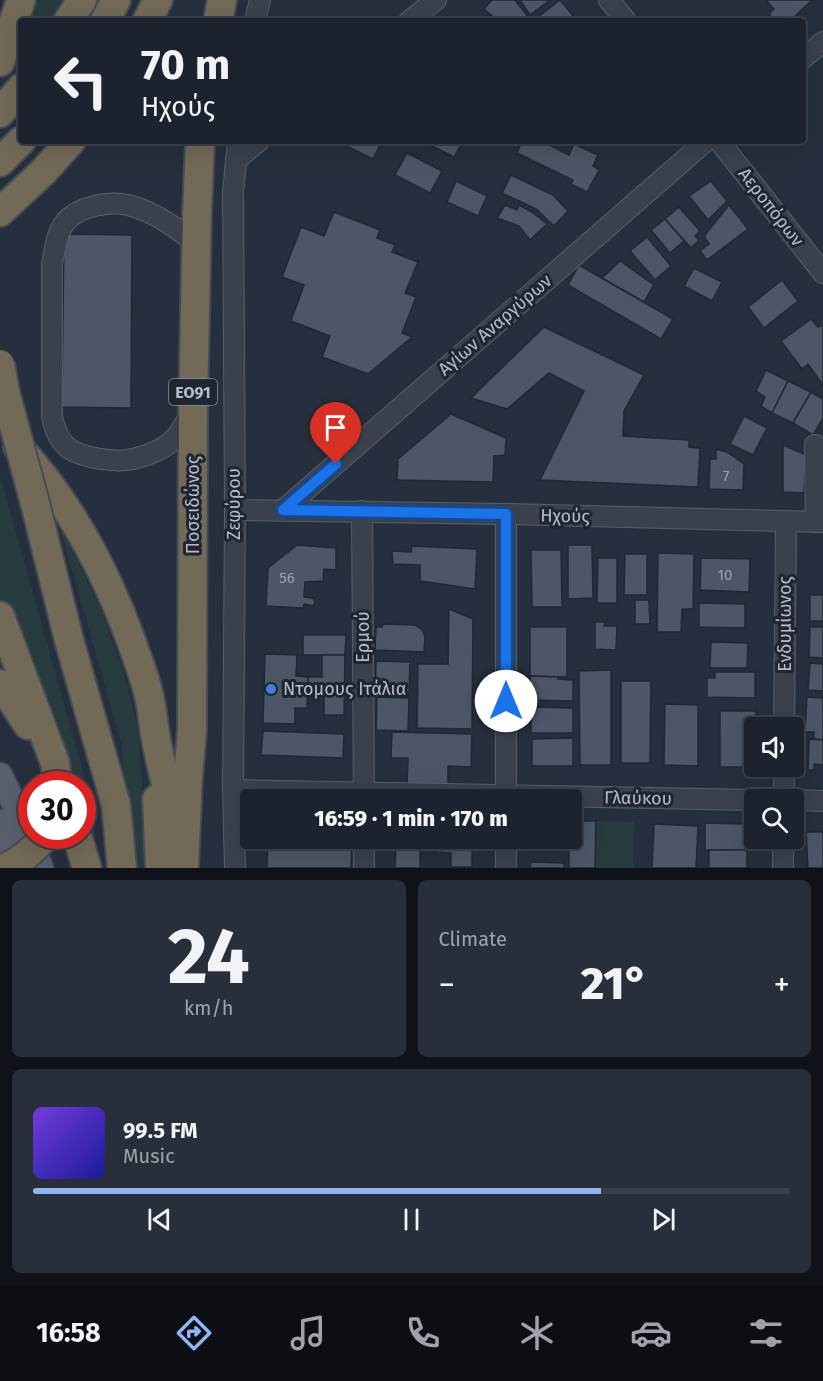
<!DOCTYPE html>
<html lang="en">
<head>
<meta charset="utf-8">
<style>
  body { margin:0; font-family:"Fira Sans",sans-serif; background:#292f3a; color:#f1f3f6; height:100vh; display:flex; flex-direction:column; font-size:22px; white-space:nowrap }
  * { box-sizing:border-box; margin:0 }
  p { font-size:20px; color:#a0a4aa }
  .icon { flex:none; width:33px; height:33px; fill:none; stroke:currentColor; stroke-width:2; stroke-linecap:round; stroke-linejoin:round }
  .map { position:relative; height:868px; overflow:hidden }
  .drawer { display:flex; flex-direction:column; gap:12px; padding:12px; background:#0f1319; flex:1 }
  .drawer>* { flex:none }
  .banner { position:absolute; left:18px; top:18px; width:788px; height:126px; border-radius:6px; box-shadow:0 6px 24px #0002,0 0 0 2px #3a404a; background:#1c232e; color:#f1f3f6; overflow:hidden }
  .buttons { position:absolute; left:744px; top:717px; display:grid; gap:12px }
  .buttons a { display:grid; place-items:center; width:60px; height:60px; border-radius:6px; background:#1c232e; box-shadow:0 6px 24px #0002,0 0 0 2px #3a404a; font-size:30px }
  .speed { position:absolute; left:18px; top:771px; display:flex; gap:12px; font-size:30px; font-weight:700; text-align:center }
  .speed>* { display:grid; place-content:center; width:78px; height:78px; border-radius:50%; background:#1c232e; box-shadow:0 6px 24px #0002,0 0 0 2px #3a404a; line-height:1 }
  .speed .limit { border:9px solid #d22; background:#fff; color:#111 }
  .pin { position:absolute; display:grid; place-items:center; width:51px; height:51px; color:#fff; margin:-62px -26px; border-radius:50% 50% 50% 0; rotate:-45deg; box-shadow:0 0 6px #0007 }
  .pin .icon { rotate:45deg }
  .me { position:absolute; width:66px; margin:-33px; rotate:0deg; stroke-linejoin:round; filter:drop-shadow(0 0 4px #0008) }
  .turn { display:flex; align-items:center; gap:21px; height:126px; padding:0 24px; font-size:27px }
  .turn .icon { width:78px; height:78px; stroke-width:2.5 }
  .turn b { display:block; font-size:42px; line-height:51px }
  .big { font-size:45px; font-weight:800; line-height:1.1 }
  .drawer .widget { flex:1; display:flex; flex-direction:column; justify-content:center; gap:9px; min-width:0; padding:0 21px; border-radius:9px; background:#292f3a }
  .drawer .dial { align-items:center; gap:0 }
  .dial b { font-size:78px; line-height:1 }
  .song { display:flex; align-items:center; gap:18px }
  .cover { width:72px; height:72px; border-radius:9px; background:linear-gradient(135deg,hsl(260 70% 55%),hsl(240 70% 35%)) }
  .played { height:6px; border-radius:3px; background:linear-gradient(90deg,#91b4f2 75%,#3a404a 75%) }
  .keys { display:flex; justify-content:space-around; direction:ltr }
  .heat { display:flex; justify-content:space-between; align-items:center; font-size:33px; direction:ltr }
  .drawer .tiles { flex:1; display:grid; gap:12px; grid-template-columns:1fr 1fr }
  .widget:last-child { grid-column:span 2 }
  .trip { position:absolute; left:240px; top:789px; width:342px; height:60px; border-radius:6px; background:#1c232e; box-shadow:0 6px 24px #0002,0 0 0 2px #3a404a; font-weight:800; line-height:60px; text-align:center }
  .dock { display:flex; height:96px; justify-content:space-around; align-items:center; background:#0b0e12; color:#a0a4aa }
  .dock .icon { width:42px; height:42px }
  .dock .on { color:#91b4f2 }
  .dock b { font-size:27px; color:#f1f3f6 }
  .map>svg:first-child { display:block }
</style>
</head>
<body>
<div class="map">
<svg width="823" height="868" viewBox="0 0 823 868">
  <rect width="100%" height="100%" fill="#262f3d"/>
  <g fill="#283b3e">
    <polygon points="39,0 70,0 54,21 30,21"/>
    <polygon points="0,476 84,775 92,809 98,868 83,832 82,784 63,784 15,692 0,666"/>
    <polygon points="58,521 102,612 123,671 137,723 145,814 148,868 129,868 124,817 122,746"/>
    <polygon points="596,821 634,822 633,868 595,868"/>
  </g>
  <g fill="#4c5666" stroke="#212834" stroke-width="1.5">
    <polygon points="492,0 515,0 529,18 525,21 498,21 484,9"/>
    <polygon points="520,0 550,0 530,15"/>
    <polygon points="560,0 575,18 572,21 533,21"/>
    <polygon points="766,0 812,0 790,21 775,21 769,14 774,9"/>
    <polygon points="336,141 382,141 373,159"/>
    <polygon points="422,141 463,141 454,157"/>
    <polygon points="522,141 553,141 551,146 569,155 574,144 598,155 593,166 599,170 587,192 571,184 573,180 517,153"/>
    <polygon points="407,153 442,171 430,193 395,175"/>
    <polygon points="511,175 553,195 568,211 554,226 536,209 502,193"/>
    <polygon points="456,181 487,196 478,216 447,202"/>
    <polygon points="711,181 727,201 708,220 689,196"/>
    <polygon points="505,205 517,210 519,205 532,212 547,224 530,240 519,226 497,218"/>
    <polygon points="729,205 748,229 707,260 700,251 709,244 704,236"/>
    <polygon points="679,207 700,231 695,236 699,240 691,248 665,219"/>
    <polygon points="334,212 380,230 377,238 395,245 392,252 418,262 405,293 416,297 402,333 412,337 368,374 322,357 330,336 291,321 304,285 282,277 301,227 324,236"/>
    <polygon points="665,219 684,241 670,253 651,230"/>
    <polygon points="64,234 132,235 131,408 62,407"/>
    <polygon points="647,237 671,266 655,280 630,251"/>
    <polygon points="620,261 654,285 644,302 602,278"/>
    <polygon points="579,265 673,319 661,339 568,285"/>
    <polygon points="694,268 722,282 712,301 684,286"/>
    <polygon points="782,280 798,301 764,328 748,307"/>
    <polygon points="811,319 818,327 823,325 823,385 808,364 802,369 781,341"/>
    <polygon points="544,327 644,375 624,411 623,436 689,440 689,447 700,448 698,487 540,480 584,391 549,373 507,409 471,398"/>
    <polygon points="766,370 788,381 772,413 761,406 765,397 756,391"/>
    <polygon points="788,381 811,392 793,423 772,413"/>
    <polygon points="811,392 823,399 823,418 813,435 793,423"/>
    <polygon points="451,414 506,438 505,455 494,456 493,482 397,480 398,459"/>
    <polygon points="744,416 767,428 753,455 730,444"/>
    <polygon points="783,445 806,455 804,493 783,492"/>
    <polygon points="716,449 727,452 744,464 743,490 709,489 710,459 716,459"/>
    <polygon points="297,545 336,548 336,570 324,569 323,581 305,582 304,597 313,598 315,602 313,606 304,604 303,608 266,606 268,568"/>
    <polygon points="568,545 592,545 593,598 568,599"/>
    <polygon points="412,546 477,549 475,589 420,581 420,565 393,564 392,551 411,552"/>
    <polygon points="531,550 561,550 562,607 532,607"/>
    <polygon points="658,553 694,554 693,609 682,609 681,632 657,632"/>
    <polygon points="625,554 647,554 647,595 624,595"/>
    <polygon points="598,558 617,558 617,603 597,603"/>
    <polygon points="701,558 750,559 749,592 700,590"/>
    <rect x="810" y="595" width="13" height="26"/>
    <polygon points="635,600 649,600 650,624 635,624"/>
    <polygon points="699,603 745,604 745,628 699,627"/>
    <polygon points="449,609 473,619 472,729 417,728 418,664 448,664"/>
    <polygon points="595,622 605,622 604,626 617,626 616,650 595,649"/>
    <polygon points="383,624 415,625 422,630 425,636 424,652 375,650 376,627 382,627"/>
    <polygon points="530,627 567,627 567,677 530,676"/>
    <polygon points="810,627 823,627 823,658 809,657"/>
    <polygon points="303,635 346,635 345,655 303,655"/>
    <polygon points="711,642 748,643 747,668 710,668"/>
    <polygon points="265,654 297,655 296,676 308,677 307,708 295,708 295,724 263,723"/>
    <polygon points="322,655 345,655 344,715 324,715 324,690 308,689 308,677 322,677"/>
    <polygon points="376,661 410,662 409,694 375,693"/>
    <polygon points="810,663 823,664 823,691 808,690"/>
    <polygon points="611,670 611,765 580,765 579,671"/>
    <polygon points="715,672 755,672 755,698 707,697 707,678 715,678"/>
    <polygon points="530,676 558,677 558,679 573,680 573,701 530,700"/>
    <polygon points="621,681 651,681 650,763 621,763"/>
    <polygon points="377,697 409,698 408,731 376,730"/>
    <polygon points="807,697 823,698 823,740 814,739 814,732 805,732"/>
    <polygon points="665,704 698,705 698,766 664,765"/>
    <polygon points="531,707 573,708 573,733 531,733"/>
    <polygon points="720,711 756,711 755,767 720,767"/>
    <polygon points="263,731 344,734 343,758 261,755"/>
    <polygon points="392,732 472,734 471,767 448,766 448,788 407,786 408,758 391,758"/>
    <polygon points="573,738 573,766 532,766 532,739"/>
    <polygon points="809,739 823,740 823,765 814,764 814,770 808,770"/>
    <polygon points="572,821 596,821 595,868 569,868 569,838 572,838"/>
    <polygon points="705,823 747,824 747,850 705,850"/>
    <polygon points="654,824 698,826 696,868 652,868"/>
    <polygon points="806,832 823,832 823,868 808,868"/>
    <polygon points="268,838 352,838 351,868 267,868"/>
    <polygon points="400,838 436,838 436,852 420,852 420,868 395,868 396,843 400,843"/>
    <polygon points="436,838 472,838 472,867 451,867 451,853 436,852"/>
    <polygon points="532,838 560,838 560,852 532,851"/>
    <rect x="709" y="850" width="38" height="18"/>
    <polygon points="531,862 564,863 564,868 530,868"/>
  </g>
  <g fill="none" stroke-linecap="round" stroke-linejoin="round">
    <defs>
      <g id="minor">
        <polyline points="609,0 626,21"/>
        <polyline points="255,21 260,0"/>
        <polyline points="409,21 436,0"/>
        <polyline points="802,59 823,42"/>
        <polyline points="719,141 823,273"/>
        <polyline points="236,160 259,141"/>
        <path d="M 193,410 C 187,419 182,430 175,438 C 165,449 147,456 133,459 C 116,463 79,458 66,446 C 57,437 55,428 52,417 L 52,264 C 55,249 56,232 67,220 C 81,206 109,201 128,205 C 136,207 146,211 154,215 C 169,222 183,234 196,243"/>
        <polyline points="815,445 816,522"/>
        <polyline points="235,510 506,514 823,522"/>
        <polyline points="283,510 706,141"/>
        <polyline points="362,511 364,800"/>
        <polyline points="784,728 786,521"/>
        <polyline points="233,790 754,800"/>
        <polyline points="506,800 506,514"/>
        <polyline points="784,800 784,766"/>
        <polyline points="794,800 823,801"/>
        <polyline points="235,868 233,790 235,510 233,192 238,141"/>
        <polyline points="364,868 364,838"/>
        <polyline points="506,868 506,838"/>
        <polyline points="783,868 783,838"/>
      </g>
      <g id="major">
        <polyline points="0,775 25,826 41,868"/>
        <polyline points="0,822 20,868"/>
      </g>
      <g id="highway">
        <polyline points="68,21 82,0"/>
        <polyline points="105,21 116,0"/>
        <polyline points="147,21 158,0"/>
        <polyline points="218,21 222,0"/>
        <polyline points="0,62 21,0"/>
        <polyline points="0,113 21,88"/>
        <polyline points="0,162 21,141"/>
        <polyline points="0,212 43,172 71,141"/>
        <path d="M 18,447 C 70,502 106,572 132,643 C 138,661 146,680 150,700 C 153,716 154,733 158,749 C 163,775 171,799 175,825"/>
        <polyline points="0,616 55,763 58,784"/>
        <polyline points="69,640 116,805 122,868"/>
        <polyline points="0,684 9,696 28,725"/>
        <polyline points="157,799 160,868"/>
        <polyline points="77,836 87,868"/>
        <polyline points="184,868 188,777 192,730 193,410 197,214 200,141"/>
      </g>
    </defs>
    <use href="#minor" stroke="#585f6b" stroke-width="22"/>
    <use href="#major" stroke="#434a56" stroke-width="27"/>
    <use href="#highway" stroke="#454c58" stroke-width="32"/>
    <use href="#minor" stroke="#3a414d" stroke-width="20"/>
    <use href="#major" stroke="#58606d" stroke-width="24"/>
    <use href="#highway" stroke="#736957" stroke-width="28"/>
    <defs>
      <g id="highway-bridge">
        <polyline points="0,364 5,392 36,507 69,640"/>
        <path d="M 5,868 C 21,861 34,850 45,836"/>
      </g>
    </defs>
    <use href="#highway-bridge" stroke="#454c58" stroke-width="32" stroke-linecap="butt"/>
    <use href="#highway-bridge" stroke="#736957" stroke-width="28"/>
  </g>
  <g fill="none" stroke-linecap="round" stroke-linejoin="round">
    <defs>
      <polyline id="route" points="336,464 283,510 506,514 506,701"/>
    </defs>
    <use href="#route" stroke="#114b97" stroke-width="15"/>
    <use href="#route" stroke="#1a73e8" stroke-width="10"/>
  </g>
  <circle fill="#3f7fe0" stroke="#1f2632" stroke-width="2" cx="271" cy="689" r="6"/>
  <g text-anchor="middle" stroke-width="6" stroke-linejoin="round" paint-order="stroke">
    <g font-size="15" fill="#9ca2b0">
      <text x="726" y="481">7</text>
      <text x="725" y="580">10</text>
      <text x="287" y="583">56</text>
    </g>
    <rect fill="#1f2632" stroke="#898f9b" stroke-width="1.5" x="169" y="379" width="48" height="26" rx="4.5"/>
    <g font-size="16" font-weight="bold" fill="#b6bcc8">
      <text x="193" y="398">ΕΟ91</text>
    </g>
    <g font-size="18" fill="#b6bcc8" stroke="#1f2632">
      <text transform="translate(771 207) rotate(52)" y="6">Αεροπόρων</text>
      <text transform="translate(495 325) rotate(-41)" y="6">Αγίων Αναργύρων</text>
      <text transform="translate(234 504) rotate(-90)" y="6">Ζεφύρου</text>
      <text transform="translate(193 505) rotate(-90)" y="6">Ποσειδώνος</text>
      <text transform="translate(565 516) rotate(1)" y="6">Ηχούς</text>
      <text transform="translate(785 624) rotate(-90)" y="6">Ενδυμίωνος</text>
      <text transform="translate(363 637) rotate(-90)" y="6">Ερμού</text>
      <text transform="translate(638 798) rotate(1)" y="6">Γλαύκου</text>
    </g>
    <g font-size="18" fill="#b6bcc8" stroke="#1f2632" text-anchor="start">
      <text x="283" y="695">Ντομους Ιτάλια</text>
    </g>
  </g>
</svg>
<div class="buttons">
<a><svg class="icon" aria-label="sound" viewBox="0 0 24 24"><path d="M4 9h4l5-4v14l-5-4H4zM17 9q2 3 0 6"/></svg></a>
<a><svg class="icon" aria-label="search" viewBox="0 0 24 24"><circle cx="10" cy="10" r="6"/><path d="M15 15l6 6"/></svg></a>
</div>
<div class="speed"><div class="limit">30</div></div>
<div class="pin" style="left:336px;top:464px;background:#d93025"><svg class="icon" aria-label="arrive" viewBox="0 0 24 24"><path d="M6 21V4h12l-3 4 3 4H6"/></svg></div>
<svg class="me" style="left:506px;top:701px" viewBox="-20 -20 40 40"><circle r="19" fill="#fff"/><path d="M0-13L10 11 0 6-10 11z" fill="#1a73e8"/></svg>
<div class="trip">16:59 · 1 min · 170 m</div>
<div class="banner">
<div class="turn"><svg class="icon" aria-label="left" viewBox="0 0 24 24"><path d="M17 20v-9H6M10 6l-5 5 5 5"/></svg><div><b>70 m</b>Ηχούς</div></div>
</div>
</div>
<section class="drawer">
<div class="tiles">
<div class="widget dial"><b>24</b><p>km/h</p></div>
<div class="widget"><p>Climate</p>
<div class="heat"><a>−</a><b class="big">21°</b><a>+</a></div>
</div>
<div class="widget">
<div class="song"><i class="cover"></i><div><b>99.5 FM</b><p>Music</p></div></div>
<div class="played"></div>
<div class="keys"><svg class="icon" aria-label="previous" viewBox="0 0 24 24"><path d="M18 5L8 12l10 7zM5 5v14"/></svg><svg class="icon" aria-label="pause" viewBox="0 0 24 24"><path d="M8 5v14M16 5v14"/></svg><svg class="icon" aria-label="next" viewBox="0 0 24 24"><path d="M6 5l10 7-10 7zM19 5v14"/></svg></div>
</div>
</div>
</section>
<nav class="dock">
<b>16:58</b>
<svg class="icon on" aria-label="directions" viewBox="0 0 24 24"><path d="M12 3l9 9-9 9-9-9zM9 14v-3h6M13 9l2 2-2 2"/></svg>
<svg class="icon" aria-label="music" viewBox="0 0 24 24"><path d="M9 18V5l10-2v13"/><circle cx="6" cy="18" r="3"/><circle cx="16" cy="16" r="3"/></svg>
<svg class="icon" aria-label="phone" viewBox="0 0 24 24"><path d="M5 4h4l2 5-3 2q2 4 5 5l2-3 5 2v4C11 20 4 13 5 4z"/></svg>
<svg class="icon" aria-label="climate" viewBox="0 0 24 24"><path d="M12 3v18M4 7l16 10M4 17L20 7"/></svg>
<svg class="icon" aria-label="car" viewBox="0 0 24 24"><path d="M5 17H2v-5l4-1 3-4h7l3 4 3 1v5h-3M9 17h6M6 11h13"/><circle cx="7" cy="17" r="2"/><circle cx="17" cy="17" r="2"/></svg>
<svg class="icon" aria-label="filters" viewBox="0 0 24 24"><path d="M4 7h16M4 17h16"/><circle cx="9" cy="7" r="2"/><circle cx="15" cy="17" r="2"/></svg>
</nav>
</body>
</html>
